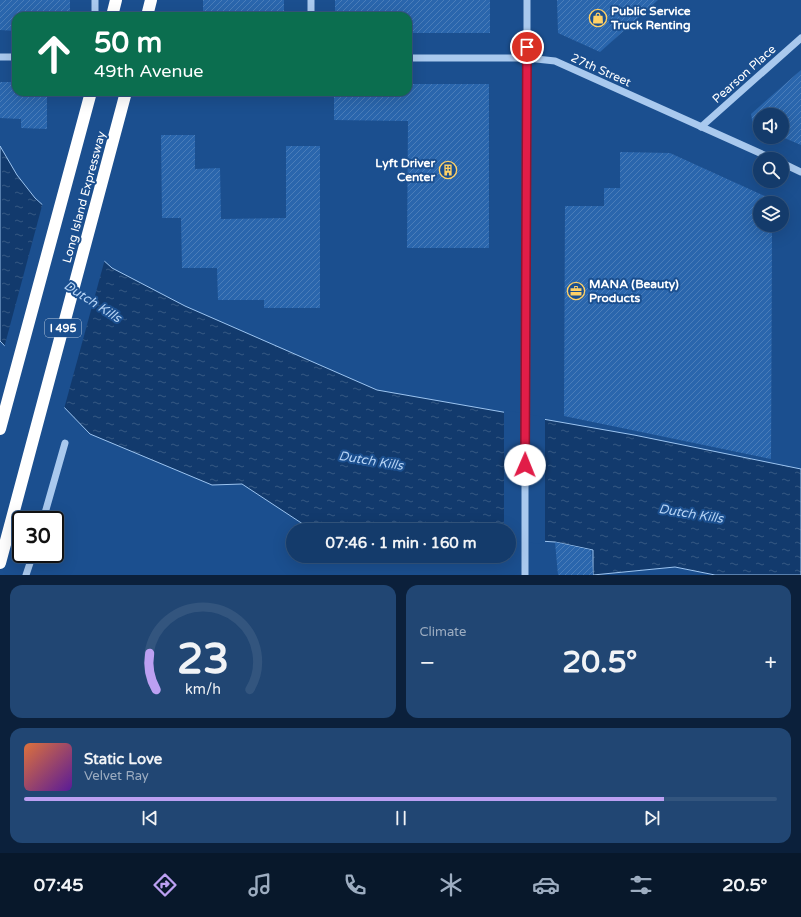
<!DOCTYPE html>
<html lang="en">
<head>
<meta charset="utf-8">
<style>
  body { margin:0; font-family:"Varela Round",sans-serif; background:#214673; color:#f1f3f6; height:100vh; display:flex; flex-direction:column; font-size:15px; white-space:nowrap }
  * { box-sizing:border-box; margin:0 }
  p { font-size:13px; color:#9dadc1 }
  .icon { flex:none; width:22px; height:22px; fill:none; stroke:currentColor; stroke-width:2; stroke-linecap:round; stroke-linejoin:round }
  .map { position:relative; height:575px; overflow:hidden }
  .side { display:flex; flex-direction:column; gap:10px; padding:10px; background:#0b203b; flex:1 }
  .side>* { flex:none }
  .banner { position:absolute; left:12px; top:12px; width:400px; height:84px; border-radius:12px; box-shadow:0 4px 16px #0002,0 0 0 1px #33557e; background:#0b6e4f; color:#fff; overflow:hidden }
  .fabs { position:absolute; left:753px; top:108px; display:grid; gap:8px }
  .fabs a { display:grid; place-items:center; width:36px; height:36px; border-radius:50%; background:#143b6b; box-shadow:0 4px 16px #0002,0 0 0 1px #33557e; font-size:20px }
  .speed { position:absolute; left:12px; top:511px; display:flex; gap:8px; font-size:20px; font-weight:700; text-align:center }
  .speed>* { display:grid; place-content:center; width:52px; height:52px; border-radius:50%; background:#143b6b; box-shadow:0 4px 16px #0002,0 0 0 1px #33557e; line-height:1 }
  .speed .limit { border:2px solid #111; border-radius:6px; background:#fff; color:#111 }
  .pin { position:absolute; display:grid; place-items:center; width:34px; height:34px; color:#fff; margin:-17px; border:2px solid #fff; border-radius:50%; box-shadow:0 1px 4px #0007 }
  .me { position:absolute; width:44px; margin:-22px; rotate:1deg; stroke-linejoin:round; filter:drop-shadow(0 0 3px #0008) }
  .turn { display:flex; align-items:center; gap:14px; height:84px; padding:0 16px; font-size:18px }
  .turn .icon { width:52px; height:52px; stroke-width:2.5 }
  .turn b { display:block; font-size:28px; line-height:34px }
  .big { font-size:30px; font-weight:700; line-height:1.1 }
  .side .tile { flex:1; display:flex; flex-direction:column; justify-content:center; gap:6px; min-width:0; padding:0 14px; border-radius:12px; background:#214673 }
  .side .dial { align-items:center; gap:0 }
  .dial svg { height:104px; overflow:visible; fill:none; stroke:#33557e; stroke-width:7; stroke-linecap:round; text-anchor:middle }
  .dial text { fill:#f1f3f6; stroke:none }
  .song { display:flex; align-items:center; gap:12px }
  .cover { width:48px; height:48px; border-radius:6px; background:linear-gradient(135deg,hsl(20 70% 55%),hsl(270 70% 35%)) }
  .played { height:4px; border-radius:2px; background:linear-gradient(90deg,#bca0f2 85%,#33557e 85%) }
  .keys { display:flex; justify-content:space-around; direction:ltr }
  .heat { display:flex; justify-content:space-between; align-items:center; font-size:22px; direction:ltr }
  .side .tiles { flex:1; display:grid; gap:10px; grid-template-columns:1fr 1fr }
  .tile:last-child { grid-column:span 2 }
  .trip { position:absolute; left:286px; top:523px; width:230px; height:40px; border-radius:20px; background:#143b6b; box-shadow:0 4px 16px #0002,0 0 0 1px #33557e; font-weight:700; line-height:40px; text-align:center }
  .menu { display:flex; height:64px; justify-content:space-around; align-items:center; background:#08182b; color:#9dadc1 }
  .menu .icon { width:28px; height:28px }
  .menu .on { color:#bca0f2 }
  .menu b { font-size:18px; color:#f1f3f6 }
  .map>svg:first-child { display:block }
</style>
</head>
<body>
<div class="map">
<svg width="801" height="575" viewBox="0 0 801 575">
  <defs>
    <pattern id="water-ripples" width="26" height="14" patternUnits="userSpaceOnUse"><rect width="26" height="14" fill="#123a6d"/><path d="M2 4q2-2 4 0t4 0M15 11q2-2 4 0t4 0" fill="none" stroke="#365883"/></pattern>
    <pattern id="building-hatch" width="6" height="6" patternUnits="userSpaceOnUse"><rect width="6" height="6" fill="#2a66ad"/><path d="M-1 1l2-2M0 6l6-6M5 7l2-2" fill="none" stroke="#4a7db9"/></pattern>
  </defs>
  <rect width="100%" height="100%" fill="#1b4f8f"/>
  <polygon fill="url(#water-ripples)" stroke="#9cc4f0" points="0,146 17,175 35,198 112,268 185,306 377,390 634,435 801,469 801,575 715,575 675,567 593,575 593,550 555,542 509,539 509,530 317,530 309,528 242,484 212,485 90,434 0,341"/>
  <g fill="#1b4f8f">
    <polygon points="43,202 105,259 64,409 4,348"/>
    <polygon points="504,410 545,417 545,544 509,541 509,530 504,530"/>
  </g>
  <g fill="url(#building-hatch)">
    <polygon points="0,0 70,0 70,16 16,16 16,31 0,30"/>
    <rect x="203" y="0" width="81" height="16"/>
    <polygon points="335,0 490,0 490,33 408,33 408,16 335,16"/>
    <polygon points="557,0 658,0 600,52 558,33"/>
    <polygon points="801,70 801,145 782,137 782,115 760,115 760,128 753,125 751,114"/>
    <polygon points="0,82 16,82 16,92 47,92 47,129 21,128 21,119 0,118"/>
    <polygon points="408,84 489,84 489,248 407,248 408,121 334,120 334,92 408,92"/>
    <polygon points="161,135 195,135 195,169 220,168 221,219 286,218 286,146 320,146 320,308 264,308 264,300 218,300 217,268 182,268 181,218 162,218"/>
    <polygon points="620,152 670,153 767,197 767,203 760,203 760,225 772,225 771,459 564,416 565,206 604,206 604,188 620,188"/>
    <polygon points="555,542 591,550 593,575 558,575"/>
  </g>
  <g fill="none" stroke-linecap="round" stroke-linejoin="round">
    <g stroke="#a9c9ee" stroke-width="7">
      <polyline points="95,16 95,0"/>
      <polyline points="311,16 311,0"/>
      <polyline points="0,57 16,57"/>
      <polyline points="408,58 527,58 555,61 773,159"/>
      <polyline points="701,127 801,38"/>
      <polyline points="782,163 801,172"/>
      <polyline points="43,520 65,443"/>
      <polyline points="26,575 33,554"/>
      <polyline points="525,575 525,340 527,80 527,0"/>
    </g>
    <g stroke="#fff" stroke-width="12">
      <polyline points="112,16 116,0"/>
      <polyline points="147,16 151,0"/>
      <polyline points="0,429 91,92"/>
      <polyline points="0,563 126,92"/>
    </g>
  </g>
  <g fill="none" stroke-linecap="round" stroke-linejoin="round">
    <defs>
      <polyline id="route" points="525,465 527,47"/>
    </defs>
    <use href="#route" stroke="#92132f" stroke-width="10"/>
    <use href="#route" stroke="#e11d48" stroke-width="7"/>
  </g>
  <defs>
    <symbol id="shop-ring" viewBox="-11 -11 22 22"><circle r="9.5" fill="#1b4f8f" stroke="#ffd166" stroke-width="1.5"/><path d="M-5-2.5h2.3a2.7 3.5 0 0 1 5.4 0H5L5.5 6h-11ZM-1.5-2.5h3a1.5 2.3 0 0 0-3 0Z" fill="#ffd166"/></symbol>
    <symbol id="building-ring" viewBox="-11 -11 22 22"><circle r="9.5" fill="#1b4f8f" stroke="#ffd166" stroke-width="1.5"/><path d="M-4-6H4V6H1V3H-1V6H-4ZM-2.5-4.3h1.7v1.8h-1.7ZM.8-4.3h1.7v1.8H.8ZM-2.5-1h1.7V.8h-1.7ZM.8-1h1.7V.8H.8Z" fill="#ffd166"/></symbol>
    <symbol id="office-ring" viewBox="-11 -11 22 22"><circle r="9.5" fill="#1b4f8f" stroke="#ffd166" stroke-width="1.5"/><path d="M-6-3h4V-5.5h4V-3h4V5H-6ZM-1-4.5V-3h2v-1.5ZM-6 0V1H6V0Z" fill="#ffd166"/></symbol>
  </defs>
  <g fill-rule="evenodd">
    <use href="#shop-ring" x="588" y="8" width="20" height="20"/>
    <use href="#building-ring" x="438" y="160" width="20" height="20"/>
    <use href="#office-ring" x="566" y="281" width="20" height="20"/>
  </g>
  <g text-anchor="middle" stroke-width="4" stroke-linejoin="round" paint-order="stroke">
    <rect fill="#1b4f8f" stroke="#bbcadd" stroke-width="1" x="45" y="319" width="36" height="18" rx="3"/>
    <g font-size="11" font-weight="bold" fill="#fff">
      <text x="63" y="332">I 495</text>
    </g>
    <g font-size="12" font-weight="bold" fill="#fff" stroke="#1b4f8f" text-anchor="start">
      <text x="611" y="15">Public Service<tspan x="611" dy="14">Truck Renting</tspan></text>
      <text x="435" y="167" text-anchor="end">Lyft Driver<tspan x="435" dy="14">Center</tspan></text>
      <text x="589" y="288">MANA (Beauty)<tspan x="589" dy="14">Products</tspan></text>
    </g>
    <g font-size="12" fill="#fff" stroke="#1b4f8f">
      <text transform="translate(601 70) rotate(24)" y="4">27th Street</text>
      <text transform="translate(744 74) rotate(-42)" y="4">Pearson Place</text>
      <text transform="translate(84 197) rotate(-75)" y="4">Long Island Expressway</text>
    </g>
    <g font-size="13" font-style="italic" fill="#b5d3f5" stroke="#1b4f8f">
      <text transform="translate(93 301) rotate(33)" y="5">Dutch Kills</text>
      <text transform="translate(371 460) rotate(9)" y="5">Dutch Kills</text>
      <text transform="translate(691 513) rotate(9)" y="5">Dutch Kills</text>
    </g>
  </g>
</svg>
<div class="fabs">
<a><svg class="icon" aria-label="sound" viewBox="0 0 24 24"><path d="M4 9h4l5-4v14l-5-4H4zM17 9q2 3 0 6"/></svg></a>
<a><svg class="icon" aria-label="search" viewBox="0 0 24 24"><circle cx="10" cy="10" r="6"/><path d="M15 15l6 6"/></svg></a>
<a><svg class="icon" aria-label="layers" viewBox="0 0 24 24"><path d="M12 4l9 5-9 5-9-5zM3 14l9 5 9-5"/></svg></a>
</div>
<div class="speed"><div class="limit">30</div></div>
<div class="pin" style="left:527px;top:47px;background:#d93025"><svg class="icon" aria-label="arrive" viewBox="0 0 24 24"><path d="M6 21V4h12l-3 4 3 4H6"/></svg></div>
<svg class="me" style="left:525px;top:465px" viewBox="-20 -20 40 40"><circle r="19" fill="#fff"/><path d="M0-13L10 11 0 6-10 11z" fill="#e11d48"/></svg>
<div class="trip">07:46 · 1 min · 160 m</div>
<div class="banner">
<div class="turn"><svg class="icon" aria-label="ahead" viewBox="0 0 24 24"><path d="M12 20V5M6 11l6-6 6 6"/></svg><div><b>50 m</b>49th Avenue</div></div>
</div>
</div>
<section class="side">
<div class="tiles">
<div class="tile dial"><svg viewBox="0 0 100 80">
<path d="M14 69A42 42 0 1 1 86 69"/>
<path d="M14 69A42 42 0 0 1 9 41" stroke="#bca0f2"/>
<text x="50" y="56" font-size="32" font-weight="700">23</text>
<text x="50" y="72" font-size="11">km/h</text>
</svg></div>
<div class="tile"><p>Climate</p>
<div class="heat"><a>−</a><b class="big">20.5°</b><a>+</a></div>
</div>
<div class="tile">
<div class="song"><i class="cover"></i><div><b>Static Love</b><p>Velvet Ray</p></div></div>
<div class="played"></div>
<div class="keys"><svg class="icon" aria-label="previous" viewBox="0 0 24 24"><path d="M18 5L8 12l10 7zM5 5v14"/></svg><svg class="icon" aria-label="pause" viewBox="0 0 24 24"><path d="M8 5v14M16 5v14"/></svg><svg class="icon" aria-label="next" viewBox="0 0 24 24"><path d="M6 5l10 7-10 7zM19 5v14"/></svg></div>
</div>
</div>
</section>
<nav class="menu">
<b>07:45</b>
<svg class="icon on" aria-label="directions" viewBox="0 0 24 24"><path d="M12 3l9 9-9 9-9-9zM9 14v-3h6M13 9l2 2-2 2"/></svg>
<svg class="icon" aria-label="music" viewBox="0 0 24 24"><path d="M9 18V5l10-2v13"/><circle cx="6" cy="18" r="3"/><circle cx="16" cy="16" r="3"/></svg>
<svg class="icon" aria-label="phone" viewBox="0 0 24 24"><path d="M5 4h4l2 5-3 2q2 4 5 5l2-3 5 2v4C11 20 4 13 5 4z"/></svg>
<svg class="icon" aria-label="climate" viewBox="0 0 24 24"><path d="M12 3v18M4 7l16 10M4 17L20 7"/></svg>
<svg class="icon" aria-label="car" viewBox="0 0 24 24"><path d="M5 17H2v-5l4-1 3-4h7l3 4 3 1v5h-3M9 17h6M6 11h13"/><circle cx="7" cy="17" r="2"/><circle cx="17" cy="17" r="2"/></svg>
<svg class="icon" aria-label="filters" viewBox="0 0 24 24"><path d="M4 7h16M4 17h16"/><circle cx="9" cy="7" r="2"/><circle cx="15" cy="17" r="2"/></svg>
<b>20.5°</b>
</nav>
</body>
</html>
